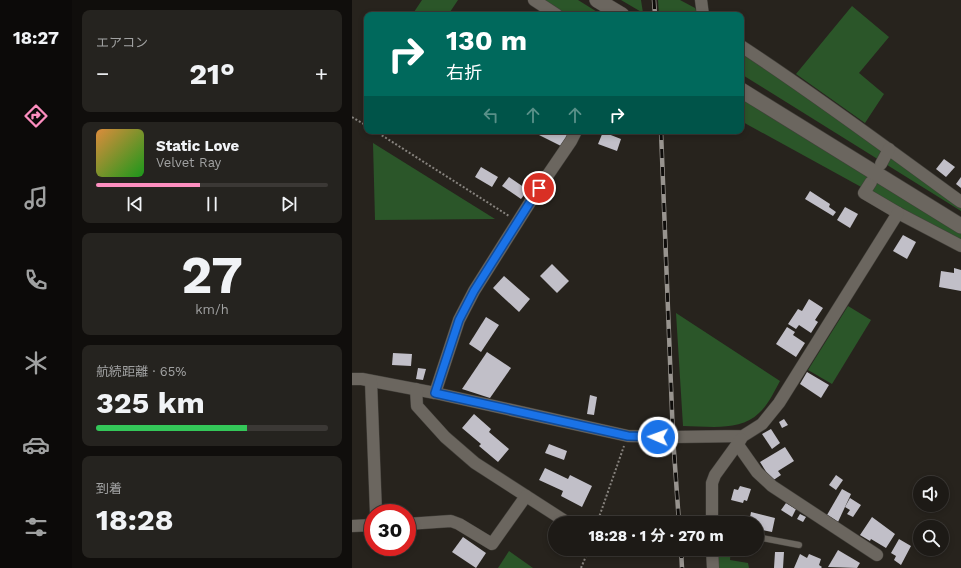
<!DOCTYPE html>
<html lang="ja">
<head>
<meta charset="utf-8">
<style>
  body { margin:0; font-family:"Work Sans","Noto Sans JP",sans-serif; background:#25231f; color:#f1f3f6; height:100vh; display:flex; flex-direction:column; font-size:15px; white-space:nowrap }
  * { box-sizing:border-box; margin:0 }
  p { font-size:13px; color:#a0a1a1 }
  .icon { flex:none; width:22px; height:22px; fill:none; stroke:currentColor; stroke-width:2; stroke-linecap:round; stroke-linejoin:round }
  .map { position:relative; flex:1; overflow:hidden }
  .side { display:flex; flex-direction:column; gap:10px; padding:10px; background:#100e0c; width:280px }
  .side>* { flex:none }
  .guide { position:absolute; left:12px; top:12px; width:380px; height:122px; border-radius:8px; box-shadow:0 2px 6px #0003,0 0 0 1px #3b3835; background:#00695c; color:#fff; overflow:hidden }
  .tools { position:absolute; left:561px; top:476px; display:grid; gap:8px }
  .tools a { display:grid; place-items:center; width:36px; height:36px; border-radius:50%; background:#1d1a16; box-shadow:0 2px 6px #0003,0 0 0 1px #3b3835; font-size:20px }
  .speed { position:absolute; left:12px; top:504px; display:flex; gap:8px; font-size:20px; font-weight:700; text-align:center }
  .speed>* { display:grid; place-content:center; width:52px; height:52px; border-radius:50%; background:#1d1a16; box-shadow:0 2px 6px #0003,0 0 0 1px #3b3835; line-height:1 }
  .speed .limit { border:6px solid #d22; background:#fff; color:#111 }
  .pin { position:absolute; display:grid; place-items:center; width:34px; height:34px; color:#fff; margin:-17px; border:2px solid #fff; border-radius:50%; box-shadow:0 1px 4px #0007 }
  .me { position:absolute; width:44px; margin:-22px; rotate:272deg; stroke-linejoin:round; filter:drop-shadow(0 0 3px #0008) }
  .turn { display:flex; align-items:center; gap:14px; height:84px; padding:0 16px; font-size:18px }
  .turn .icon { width:52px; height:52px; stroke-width:2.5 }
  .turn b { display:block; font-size:28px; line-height:34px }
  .lanes { display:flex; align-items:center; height:38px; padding:0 16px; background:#0003; justify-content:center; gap:20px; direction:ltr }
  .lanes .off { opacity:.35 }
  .big { font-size:30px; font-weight:700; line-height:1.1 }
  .side .tile { flex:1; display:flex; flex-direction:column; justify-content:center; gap:6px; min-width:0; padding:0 14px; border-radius:8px; background:#25231f }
  .side .dial { align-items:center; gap:0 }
  .dial b { font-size:52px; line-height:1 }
  .song { display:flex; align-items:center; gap:12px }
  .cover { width:48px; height:48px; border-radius:6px; background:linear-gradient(135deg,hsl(30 70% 55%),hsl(120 70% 35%)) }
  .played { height:4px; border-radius:2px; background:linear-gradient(90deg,#fd8ebf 45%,#3b3835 45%) }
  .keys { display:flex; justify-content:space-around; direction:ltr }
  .heat { display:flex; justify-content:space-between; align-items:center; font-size:22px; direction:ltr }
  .charge { height:6px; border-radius:3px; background:linear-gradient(90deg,#34c759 65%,#3b3835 0) }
  .trip { position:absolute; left:196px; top:516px; width:216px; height:40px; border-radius:20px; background:#1d1a16; box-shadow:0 2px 6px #0003,0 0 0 1px #3b3835; font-weight:700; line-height:40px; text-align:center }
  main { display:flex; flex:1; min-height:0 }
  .menu { display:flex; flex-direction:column; width:72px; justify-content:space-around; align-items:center; background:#0c0a09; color:#a0a1a1 }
  .menu .icon { width:28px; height:28px }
  .menu .active { color:#fd8ebf }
  .menu b { font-size:18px; color:#f1f3f6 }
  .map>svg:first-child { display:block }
</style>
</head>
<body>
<main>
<nav class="menu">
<b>18:27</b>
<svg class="icon active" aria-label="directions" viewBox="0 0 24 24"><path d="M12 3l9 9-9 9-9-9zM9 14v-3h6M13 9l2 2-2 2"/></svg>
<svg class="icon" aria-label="music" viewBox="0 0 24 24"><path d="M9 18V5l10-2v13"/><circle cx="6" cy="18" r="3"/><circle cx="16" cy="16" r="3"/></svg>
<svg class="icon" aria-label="phone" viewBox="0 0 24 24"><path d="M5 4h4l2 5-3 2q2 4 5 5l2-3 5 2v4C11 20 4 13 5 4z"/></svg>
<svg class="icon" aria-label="climate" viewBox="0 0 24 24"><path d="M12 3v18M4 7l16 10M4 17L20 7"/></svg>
<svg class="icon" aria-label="car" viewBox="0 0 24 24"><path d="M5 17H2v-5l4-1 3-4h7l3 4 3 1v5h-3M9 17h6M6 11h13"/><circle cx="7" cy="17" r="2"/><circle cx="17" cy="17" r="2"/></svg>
<svg class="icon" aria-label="filters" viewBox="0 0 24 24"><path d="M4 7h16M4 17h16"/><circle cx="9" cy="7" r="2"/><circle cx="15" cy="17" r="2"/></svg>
</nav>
<section class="side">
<div class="tile"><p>エアコン</p>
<div class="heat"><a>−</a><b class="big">21°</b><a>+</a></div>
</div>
<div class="tile">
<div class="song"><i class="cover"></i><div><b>Static Love</b><p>Velvet Ray</p></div></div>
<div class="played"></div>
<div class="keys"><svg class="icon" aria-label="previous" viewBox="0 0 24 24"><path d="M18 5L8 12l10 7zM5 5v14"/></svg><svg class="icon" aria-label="pause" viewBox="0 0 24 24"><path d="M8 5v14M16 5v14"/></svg><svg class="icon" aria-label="next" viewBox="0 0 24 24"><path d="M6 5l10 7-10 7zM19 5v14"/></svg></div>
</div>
<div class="tile dial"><b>27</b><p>km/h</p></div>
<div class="tile"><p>航続距離 · 65%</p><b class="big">325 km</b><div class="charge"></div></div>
<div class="tile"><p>到着</p><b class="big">18:28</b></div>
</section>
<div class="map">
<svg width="609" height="568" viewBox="0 0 609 568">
  <rect width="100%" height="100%" fill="#27231d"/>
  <g fill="#2b5629">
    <polygon points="70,0 106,0 96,15 60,15"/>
    <polygon points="191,0 226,0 250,15 214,15"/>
    <polygon points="269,0 289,0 291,13"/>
    <polygon points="306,0 328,0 343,8 346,15 307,15"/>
    <polygon points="500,6 537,37 507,73 532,94 513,123 444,74"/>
    <polygon points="389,50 609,207 609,211 389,74"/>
    <polygon points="389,96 519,177 511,188 389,121"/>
    <polygon points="21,143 143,219 23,220"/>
    <polygon points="524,179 609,232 609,241 517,192"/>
    <polygon points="496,306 519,320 480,384 456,370"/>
    <path d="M 324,313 L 428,381 C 422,392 416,405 407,413 C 388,432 356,426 331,426 Z"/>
    <polygon points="365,549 379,549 378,560 396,563 397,568 366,568"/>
    <polygon points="157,551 181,568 146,568"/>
  </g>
  <g fill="#c1bfc8">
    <polygon points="187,131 210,131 217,136 211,147 185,134"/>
    <polygon points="251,132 269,139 265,151 246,144"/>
    <polygon points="592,159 603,167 594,177 584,169"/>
    <polygon points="129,167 146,177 140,187 123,177"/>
    <polygon points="157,177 176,190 169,199 150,186"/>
    <polygon points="609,177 609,188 604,184"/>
    <polygon points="458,191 478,204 477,207 484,212 481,216 453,199"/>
    <polygon points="493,207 506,214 498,228 485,220"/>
    <polygon points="551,235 564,242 555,259 541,251"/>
    <polygon points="200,264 217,281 205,293 188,276"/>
    <polygon points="602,268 609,270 609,291 587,287 589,271 602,273"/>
    <polygon points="152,276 178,299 167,312 141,288"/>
    <polygon points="457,299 471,308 463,320 466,322 459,333 447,325 444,329 436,324 446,309 450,311"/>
    <polygon points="134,317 147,325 129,352 117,344"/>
    <polygon points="435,327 443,332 441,335 453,343 444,357 424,344"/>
    <polygon points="135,352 159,368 138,398 110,389"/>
    <polygon points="41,353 60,354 59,366 40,365"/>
    <polygon points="66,368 74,369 71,380 64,379"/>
    <polygon points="455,372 477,385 469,398 448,384"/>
    <polygon points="238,395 245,397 242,415 235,414"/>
    <polygon points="122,414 139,429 137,432 157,449 146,462 127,446 129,444 110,428"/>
    <polygon points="432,419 436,425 430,428 427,422"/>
    <polygon points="419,429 428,443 420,449 410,434"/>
    <polygon points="197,444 215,451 212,460 193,453"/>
    <polygon points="433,447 442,461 426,471 429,475 420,481 408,462"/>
    <polygon points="193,468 216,479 218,475 240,486 230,507 209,496 211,491 187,480"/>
    <polygon points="484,475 491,480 484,490 477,485"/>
    <polygon points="388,486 399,489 395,501 392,500 391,503 379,500 382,489 386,490"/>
    <polygon points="490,489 499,494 486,522 475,515"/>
    <polygon points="498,498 509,505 501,517 495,514 498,510 493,507"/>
    <polygon points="434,503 444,509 440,517 429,510"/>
    <polygon points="399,512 423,518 420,532 405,529 405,523 397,523"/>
    <polygon points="448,514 454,517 451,522 445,519"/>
    <polygon points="520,517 543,534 534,548 519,539 518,541 508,535"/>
    <polygon points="111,537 134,553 124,568 100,552"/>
    <polygon points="547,539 559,546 549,565 542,560 544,556 539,553"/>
    <polygon points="486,550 508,563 505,568 476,567"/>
    <polygon points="423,552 432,552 431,568 422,568"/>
    <polygon points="448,554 455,558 457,554 469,559 467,565 470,567 469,568 442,568"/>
  </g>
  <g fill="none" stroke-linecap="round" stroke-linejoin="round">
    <defs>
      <polyline id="service" points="405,537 447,545"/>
      <g id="minor">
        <polyline points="182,0 205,15"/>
        <polyline points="349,0 351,15"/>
        <path d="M 389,46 C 464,95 536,149 609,202"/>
        <polyline points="529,164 537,149"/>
        <polyline points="519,182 512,193 546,213 609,246"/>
        <polyline points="0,379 10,379 83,393 276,436 321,437 391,436 410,424 427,403 546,213"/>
        <polyline points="19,381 24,513"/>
        <polyline points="64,389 65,406 93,437 123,463 216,523"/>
        <polyline points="83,393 107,320 122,291 187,188 219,141 224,131"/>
        <polyline points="386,445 405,472 420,486 525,555"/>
        <polyline points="360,523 360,483 363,475 389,439"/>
        <polyline points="55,524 99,521 107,524 140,544 174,496"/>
        <polyline points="0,526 21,525"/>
        <polyline points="360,549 361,568"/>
      </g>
      <g id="tertiary">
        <polyline points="245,0 270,15"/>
        <polyline points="389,90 609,226"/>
      </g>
    </defs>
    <use href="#service" stroke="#43403b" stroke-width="7"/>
    <use href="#minor" stroke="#43403b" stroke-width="13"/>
    <use href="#tertiary" stroke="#43403b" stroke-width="16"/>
    <g stroke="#87837e" stroke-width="2" stroke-dasharray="2 2" stroke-linecap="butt">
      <polyline points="0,117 15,126"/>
      <polyline points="23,131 157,216"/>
      <polyline points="245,523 272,446"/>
      <polyline points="229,568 237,549"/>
    </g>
    <use href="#service" stroke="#6b665f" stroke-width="6"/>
    <use href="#minor" stroke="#6b665f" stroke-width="12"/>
    <use href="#tertiary" stroke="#6b665f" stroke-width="15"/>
    <defs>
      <g id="rail">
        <polyline points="302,0 303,15"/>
        <polyline points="309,131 321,437 327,523"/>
        <polyline points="329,549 330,568"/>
      </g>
    </defs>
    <use href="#rail" stroke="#98948f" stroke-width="4.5"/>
    <use href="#rail" stroke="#0e0c0a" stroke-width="3" stroke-dasharray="9" stroke-linecap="butt"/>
  </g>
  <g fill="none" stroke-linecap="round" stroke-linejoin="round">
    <defs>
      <polyline id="route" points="187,188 122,291 107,320 83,393 276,436 306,437"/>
    </defs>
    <use href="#route" stroke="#114b97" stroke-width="10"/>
    <use href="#route" stroke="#1a73e8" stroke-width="7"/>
  </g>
</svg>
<div class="tools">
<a><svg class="icon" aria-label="sound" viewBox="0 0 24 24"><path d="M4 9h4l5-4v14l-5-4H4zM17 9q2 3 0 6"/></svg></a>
<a><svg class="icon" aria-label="search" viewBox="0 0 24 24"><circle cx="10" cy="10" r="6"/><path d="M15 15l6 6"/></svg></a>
</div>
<div class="speed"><div class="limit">30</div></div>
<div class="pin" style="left:187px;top:188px;background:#d93025"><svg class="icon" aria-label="arrive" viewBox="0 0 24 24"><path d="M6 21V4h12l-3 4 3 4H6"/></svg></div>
<svg class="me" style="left:306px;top:437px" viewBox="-20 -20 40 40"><circle r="17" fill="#1a73e8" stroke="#fff" stroke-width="3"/><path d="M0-11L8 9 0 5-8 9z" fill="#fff"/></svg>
<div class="trip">18:28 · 1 分 · 270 m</div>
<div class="guide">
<div class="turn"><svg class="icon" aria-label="right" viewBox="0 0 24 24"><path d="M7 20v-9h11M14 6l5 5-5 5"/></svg><div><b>130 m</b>右折</div></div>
<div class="lanes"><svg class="icon off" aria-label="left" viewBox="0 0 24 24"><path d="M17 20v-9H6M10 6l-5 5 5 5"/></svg><svg class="icon off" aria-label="ahead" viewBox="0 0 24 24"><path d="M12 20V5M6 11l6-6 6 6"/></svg><svg class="icon off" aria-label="ahead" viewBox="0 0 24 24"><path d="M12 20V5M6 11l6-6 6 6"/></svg><svg class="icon" aria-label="right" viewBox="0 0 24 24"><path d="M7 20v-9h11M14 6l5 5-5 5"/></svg></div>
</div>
</div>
</main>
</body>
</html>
